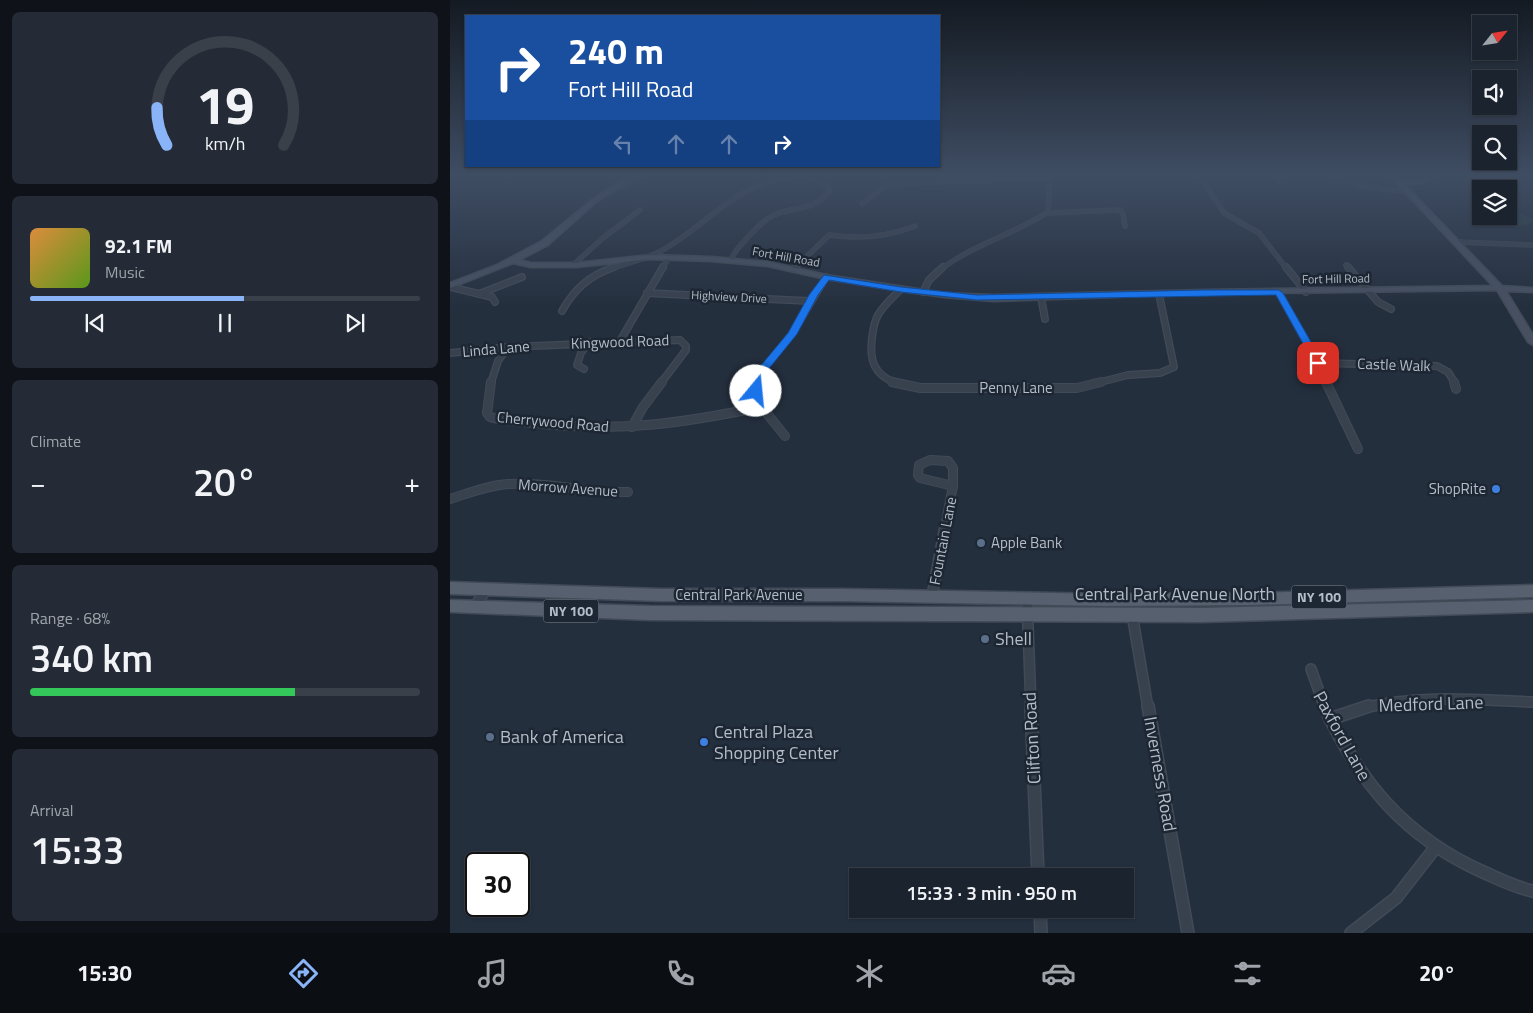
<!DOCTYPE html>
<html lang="en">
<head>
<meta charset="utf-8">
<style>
  body { margin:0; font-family:"Titillium Web",sans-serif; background:#242b36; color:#f1f3f6; height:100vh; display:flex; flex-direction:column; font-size:19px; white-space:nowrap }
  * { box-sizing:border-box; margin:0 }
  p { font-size:16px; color:#a0a4aa }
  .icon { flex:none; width:28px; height:28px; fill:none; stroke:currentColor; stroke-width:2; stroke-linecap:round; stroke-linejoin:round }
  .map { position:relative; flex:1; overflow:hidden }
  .panel { display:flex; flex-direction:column; gap:12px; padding:12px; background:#0f1319; width:450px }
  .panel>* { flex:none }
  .hud { position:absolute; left:15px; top:15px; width:475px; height:152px; border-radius:0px; box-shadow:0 1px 4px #0004,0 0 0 1px #39404a; background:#1a4fa0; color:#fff; overflow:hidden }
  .needle { width:32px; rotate:60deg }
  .controls { position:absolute; left:1022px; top:15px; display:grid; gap:10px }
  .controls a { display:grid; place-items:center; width:45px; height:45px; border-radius:0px; background:#1b232e; box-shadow:0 1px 4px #0004,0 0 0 1px #39404a; font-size:25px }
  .speed { position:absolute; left:15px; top:852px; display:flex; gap:10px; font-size:25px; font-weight:700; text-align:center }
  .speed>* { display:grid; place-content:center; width:65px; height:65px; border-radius:50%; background:#1b232e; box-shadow:0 1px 4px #0004,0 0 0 1px #39404a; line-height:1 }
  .speed .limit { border:2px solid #111; border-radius:8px; background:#fff; color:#111 }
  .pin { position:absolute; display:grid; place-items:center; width:42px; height:42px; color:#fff; margin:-21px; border-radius:10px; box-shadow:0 2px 8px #0006 }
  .me { position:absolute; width:55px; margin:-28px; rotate:17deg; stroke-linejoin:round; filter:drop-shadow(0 0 4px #0008) }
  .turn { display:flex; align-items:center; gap:18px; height:105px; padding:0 20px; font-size:22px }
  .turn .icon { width:65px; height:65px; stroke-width:2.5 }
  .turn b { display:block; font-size:35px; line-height:42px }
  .lanes { display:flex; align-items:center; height:48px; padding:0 20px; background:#0003; justify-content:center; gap:25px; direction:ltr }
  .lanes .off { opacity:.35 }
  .big { font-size:38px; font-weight:600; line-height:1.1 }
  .panel .card { flex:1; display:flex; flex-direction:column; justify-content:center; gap:8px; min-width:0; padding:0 18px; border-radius:8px; background:#242b36 }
  .panel .dial { align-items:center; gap:0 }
  .dial svg { height:130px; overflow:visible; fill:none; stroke:#39404a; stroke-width:7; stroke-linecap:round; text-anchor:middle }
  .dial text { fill:#f1f3f6; stroke:none }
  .song { display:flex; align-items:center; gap:15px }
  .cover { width:60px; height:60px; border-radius:8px; background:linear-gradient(135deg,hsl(30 70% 55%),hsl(90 70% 35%)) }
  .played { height:5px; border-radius:2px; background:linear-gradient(90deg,#8ab4f8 55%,#39404a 55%) }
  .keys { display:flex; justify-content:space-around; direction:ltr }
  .heat { display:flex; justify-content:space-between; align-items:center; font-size:28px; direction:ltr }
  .charge { height:8px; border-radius:4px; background:linear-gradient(90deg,#34c759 68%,#39404a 0) }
  .trip { position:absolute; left:399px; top:868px; width:285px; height:50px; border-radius:0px; background:#1b232e; box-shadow:0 1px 4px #0004,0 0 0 1px #39404a; font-weight:600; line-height:50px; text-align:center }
  .tabs { display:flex; height:80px; justify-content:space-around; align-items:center; background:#0b0e12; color:#a0a4aa }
  .tabs .icon { width:35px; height:35px }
  .tabs .on { color:#8ab4f8 }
  .tabs b { font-size:22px; color:#f1f3f6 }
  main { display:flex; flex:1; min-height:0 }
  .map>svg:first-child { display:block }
</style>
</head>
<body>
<main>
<section class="panel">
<div class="card dial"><svg viewBox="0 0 100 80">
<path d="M14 69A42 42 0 1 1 86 69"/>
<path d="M14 69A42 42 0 0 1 8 46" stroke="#8ab4f8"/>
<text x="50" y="56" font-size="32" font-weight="700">19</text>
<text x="50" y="72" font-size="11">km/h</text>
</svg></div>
<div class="card">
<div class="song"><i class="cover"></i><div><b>92.1 FM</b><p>Music</p></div></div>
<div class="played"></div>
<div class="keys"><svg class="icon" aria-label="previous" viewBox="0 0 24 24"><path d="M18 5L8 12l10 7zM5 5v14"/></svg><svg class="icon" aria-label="pause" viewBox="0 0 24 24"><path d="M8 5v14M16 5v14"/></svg><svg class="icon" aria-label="next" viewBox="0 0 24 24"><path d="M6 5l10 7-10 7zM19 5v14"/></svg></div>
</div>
<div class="card"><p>Climate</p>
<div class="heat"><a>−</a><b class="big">20°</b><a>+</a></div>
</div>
<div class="card"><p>Range · 68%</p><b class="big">340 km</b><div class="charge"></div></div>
<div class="card"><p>Arrival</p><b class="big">15:33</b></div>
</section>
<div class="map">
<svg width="1083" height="933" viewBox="0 0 1083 933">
  <rect width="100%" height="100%" fill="#242f3e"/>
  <polygon fill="#263c3f" points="1059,209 1083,219 1083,223 1066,227 1041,216 1059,216"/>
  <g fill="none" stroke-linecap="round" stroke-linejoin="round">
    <defs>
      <g id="street-far4">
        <polyline points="750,176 774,213 809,233 837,269"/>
        <polyline points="825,176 828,182"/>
        <polyline points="887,176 912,186 957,192"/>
        <polyline points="157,192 196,176"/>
        <polyline points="412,204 434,187 452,183 599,179"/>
        <polyline points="597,213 670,210 673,214 675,226"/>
        <polyline points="1008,242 1083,245"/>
        <polyline points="123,265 153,238 190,210"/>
        <polyline points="896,265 899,269"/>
        <path d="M 160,269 C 177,263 196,259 211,251 C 260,224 284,182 346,177 C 360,176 372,179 380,190 C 367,211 344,206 324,215 C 313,220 305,230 297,238 C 291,245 284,251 281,260"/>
        <polyline points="212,269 219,257"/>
        <path d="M 344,269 L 379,235 C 408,239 438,237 465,226"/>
        <path d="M 491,269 C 525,244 564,234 598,212 L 600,176"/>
      </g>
      <g id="street-far3">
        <polyline points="836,267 856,292"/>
        <polyline points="898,267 928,302 941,309"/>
        <polyline points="344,269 346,267"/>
        <polyline points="0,287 42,297 45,302"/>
        <polyline points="473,292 479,280 493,267"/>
        <polyline points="197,293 360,301"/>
        <polyline points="829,293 868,363 876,383"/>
        <polyline points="29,294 72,277"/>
        <polyline points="591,297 595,319"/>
        <path d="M 112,311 C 125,288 139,276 164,267"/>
        <polyline points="170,341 213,267"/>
        <polyline points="0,353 58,347 230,340 236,346 236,350 211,383"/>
        <polyline points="868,363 987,366 998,372 1005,383"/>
        <polyline points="134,369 127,365 131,353 139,342"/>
        <polyline points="41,383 48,361 58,347"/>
        <polyline points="308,383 308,375 342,334 376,277"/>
        <path d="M 446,383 C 424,375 419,360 422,338 C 423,330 424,322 428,315 C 434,305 443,297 451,289"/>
        <polyline points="647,383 678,375 710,373 724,367 709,294"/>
      </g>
      <g id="street-far2">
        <path d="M 41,382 L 37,413 L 40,417 C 57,422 76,422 93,424 C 173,432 233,423 311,407"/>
        <polyline points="308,382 307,401 335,436"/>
        <polyline points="442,382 470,388 627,388 651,382"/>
        <polyline points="876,382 908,449"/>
        <polyline points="1004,382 1006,389"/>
        <polyline points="182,427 193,407 212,382"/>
        <polygon points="480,460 498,461 503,468 503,486 470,478 468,475 469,465"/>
        <path d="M 0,499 C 19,493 39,485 59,484 C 99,482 138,493 178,492"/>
        <polyline points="495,527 503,486"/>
      </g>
      <g id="street-far1">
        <polyline points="482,596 495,526"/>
        <polyline points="577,599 581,708"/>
        <polyline points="24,607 37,589"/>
        <polyline points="682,614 698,708"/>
        <polyline points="861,669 875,708"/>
        <path d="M 914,708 C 969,694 1027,700 1083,702"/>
      </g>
      <g id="street">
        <polyline points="581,706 588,876"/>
        <polyline points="698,706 738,933"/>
        <path d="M 874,706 C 910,783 955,837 1033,872 C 1049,879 1066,888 1083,891"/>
        <polyline points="880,719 919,706"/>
        <polyline points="590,909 591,933"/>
        <polyline points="901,933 946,898 985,848"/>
      </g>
      <polygon id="secondary" points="178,176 186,176 146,202 98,245 69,260 81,263 126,263 201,255 261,257 318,262 376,275 494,293 543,295 754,290 1043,286 940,176 947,176 951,180 968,180 978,176 987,176 969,184 954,184 1052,286 1083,288 1083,292 1056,291 1083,335 1083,345 1078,342 1047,290 754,294 543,301 494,297 451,291 376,279 318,266 261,261 201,259 126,267 81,267 63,263 0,288 0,283 47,265 92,241 142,200"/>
      <g id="primary">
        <polygon points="0,582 211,589 392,589 655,594 798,593 1083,585 1083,597 798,605 655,606 392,601 211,601 0,594"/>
        <polygon points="0,600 200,606 752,608 1083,600 1083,612 752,622 200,620 0,612"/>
      </g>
    </defs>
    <use href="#street-far4" stroke="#414a57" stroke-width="5.5"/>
    <use href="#street-far3" stroke="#414a57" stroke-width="8"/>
    <use href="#street-far2" stroke="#414a57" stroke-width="10"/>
    <use href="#street-far1" stroke="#414a57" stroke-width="12"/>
    <use href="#street" stroke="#414a57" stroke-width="14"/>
    <use href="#secondary" stroke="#414a57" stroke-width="3"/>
    <use href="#primary" stroke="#414a57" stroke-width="3"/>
    <use href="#street-far4" stroke="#38414e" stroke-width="4.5"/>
    <use href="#street-far3" stroke="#38414e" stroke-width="5.5"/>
    <use href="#street-far2" stroke="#38414e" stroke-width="8"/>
    <use href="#street-far1" stroke="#38414e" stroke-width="9"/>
    <use href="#street" stroke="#38414e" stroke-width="11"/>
    <use href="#secondary" fill="#465061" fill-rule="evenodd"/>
    <use href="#primary" fill="#56606e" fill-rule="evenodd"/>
  </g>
  <linearGradient id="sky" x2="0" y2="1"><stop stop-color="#141a22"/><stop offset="0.57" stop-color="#3f4d63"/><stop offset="1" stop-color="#3f4d63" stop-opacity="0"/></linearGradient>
  <rect width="1083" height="307" fill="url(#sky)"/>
  <polygon fill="#1a73e8" stroke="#114b97" points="374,275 451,287 527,295 754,290 829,290 833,293 873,363 868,366 864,363 826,295 527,300 451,292 379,280 368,295 347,334 313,376 310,393 302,393 301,391 303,375 338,333 359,295"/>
  <g fill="#3f7fe0" stroke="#1d2633" stroke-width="2">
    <circle cx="1046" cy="489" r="5"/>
    <circle cx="254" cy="742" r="5"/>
  </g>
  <g fill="#5c6f8a" stroke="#1d2633" stroke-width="2">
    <circle cx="531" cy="543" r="5"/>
    <circle cx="535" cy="639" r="5"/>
    <circle cx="40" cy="737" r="5"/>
  </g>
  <g text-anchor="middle" stroke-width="5" stroke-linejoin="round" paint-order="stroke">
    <g font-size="12" fill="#b4bcc9" stroke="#1d2633">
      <text transform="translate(336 257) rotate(10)" y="4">Fort Hill Road</text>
      <text transform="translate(886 279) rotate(-1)" y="4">Fort Hill Road</text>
      <text transform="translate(279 297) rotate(3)" y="4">Highview Drive</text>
    </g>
    <g fill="#1d2633" stroke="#878f9c" stroke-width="1">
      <rect x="841.5" y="585.5" width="55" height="23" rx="4"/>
      <rect x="93.5" y="599.5" width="55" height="23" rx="4"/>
    </g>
    <g font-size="14" font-weight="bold" fill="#b4bcc9">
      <text x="869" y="602">NY 100</text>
      <text x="121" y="616">NY 100</text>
    </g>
    <g font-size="15" fill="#b4bcc9" stroke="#1d2633">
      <text transform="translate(170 342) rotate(-2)" y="5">Kingwood Road</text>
      <text transform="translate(46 349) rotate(-5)" y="5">Linda Lane</text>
      <text transform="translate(944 365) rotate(2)" y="5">Castle Walk</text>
      <text x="566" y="393">Penny Lane</text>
      <text transform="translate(103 422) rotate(5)" y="5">Cherrywood Road</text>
      <text transform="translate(118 488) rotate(4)" y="5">Morrow Avenue</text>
      <text transform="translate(493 541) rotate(-79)" y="5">Fountain Lane</text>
      <text x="289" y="600">Central Park Avenue</text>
    </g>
    <g font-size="15" fill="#b4bcc9" stroke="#1d2633" text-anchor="end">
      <text x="1036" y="494">ShopRite</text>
      <text x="541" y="548" text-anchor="start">Apple Bank</text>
    </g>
    <g font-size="18" fill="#b4bcc9" stroke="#1d2633">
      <text x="725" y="600">Central Park Avenue North</text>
      <text transform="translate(981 704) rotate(-2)" y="6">Medford Lane</text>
      <text transform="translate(892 736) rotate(61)" y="6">Paxford Lane</text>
      <text transform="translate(582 738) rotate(-93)" y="6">Clifton Road</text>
      <text transform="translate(710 774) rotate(80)" y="6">Inverness Road</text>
    </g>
    <g font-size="18" fill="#b4bcc9" stroke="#1d2633" text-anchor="start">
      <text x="545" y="645">Shell</text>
      <text x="264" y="738">Central Plaza<tspan x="264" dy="21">Shopping Center</tspan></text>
      <text x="50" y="743">Bank of America</text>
    </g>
  </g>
</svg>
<div class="controls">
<a><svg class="needle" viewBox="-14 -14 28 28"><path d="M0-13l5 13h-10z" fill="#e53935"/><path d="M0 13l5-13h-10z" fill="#a0a4aa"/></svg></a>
<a><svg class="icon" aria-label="sound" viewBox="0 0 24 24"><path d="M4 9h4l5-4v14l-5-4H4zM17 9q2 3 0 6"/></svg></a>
<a><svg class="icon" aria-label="search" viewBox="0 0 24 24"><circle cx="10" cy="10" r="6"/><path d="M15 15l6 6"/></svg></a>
<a><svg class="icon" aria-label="layers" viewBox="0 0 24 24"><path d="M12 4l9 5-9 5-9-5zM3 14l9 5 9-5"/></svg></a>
</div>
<div class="speed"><div class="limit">30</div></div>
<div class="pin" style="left:868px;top:363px;background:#d93025"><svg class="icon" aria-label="arrive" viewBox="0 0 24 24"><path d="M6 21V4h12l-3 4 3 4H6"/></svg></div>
<svg class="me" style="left:306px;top:391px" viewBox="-20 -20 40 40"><circle r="19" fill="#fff"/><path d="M0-13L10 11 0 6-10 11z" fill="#1a73e8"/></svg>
<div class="trip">15:33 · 3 min · 950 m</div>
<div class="hud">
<div class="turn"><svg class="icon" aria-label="right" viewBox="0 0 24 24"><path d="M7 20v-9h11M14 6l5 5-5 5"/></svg><div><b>240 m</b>Fort Hill Road</div></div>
<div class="lanes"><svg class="icon off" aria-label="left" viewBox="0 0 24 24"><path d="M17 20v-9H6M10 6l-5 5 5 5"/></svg><svg class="icon off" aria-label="ahead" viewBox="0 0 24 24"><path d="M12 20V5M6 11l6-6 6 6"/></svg><svg class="icon off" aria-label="ahead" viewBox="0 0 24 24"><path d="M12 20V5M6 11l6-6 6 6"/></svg><svg class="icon" aria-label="right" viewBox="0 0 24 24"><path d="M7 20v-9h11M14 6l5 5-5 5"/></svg></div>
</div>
</div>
</main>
<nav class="tabs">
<b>15:30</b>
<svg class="icon on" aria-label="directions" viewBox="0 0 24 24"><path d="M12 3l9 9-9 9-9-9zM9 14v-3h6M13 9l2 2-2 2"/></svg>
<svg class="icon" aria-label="music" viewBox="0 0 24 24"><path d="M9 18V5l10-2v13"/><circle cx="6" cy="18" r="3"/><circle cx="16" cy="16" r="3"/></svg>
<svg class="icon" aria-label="phone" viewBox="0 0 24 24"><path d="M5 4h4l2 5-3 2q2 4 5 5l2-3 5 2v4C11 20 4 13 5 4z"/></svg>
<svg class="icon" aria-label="climate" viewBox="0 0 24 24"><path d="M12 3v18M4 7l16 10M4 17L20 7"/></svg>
<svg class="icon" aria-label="car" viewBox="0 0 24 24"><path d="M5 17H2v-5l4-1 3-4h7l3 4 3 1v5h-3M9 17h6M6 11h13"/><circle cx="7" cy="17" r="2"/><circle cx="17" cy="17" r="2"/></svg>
<svg class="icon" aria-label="filters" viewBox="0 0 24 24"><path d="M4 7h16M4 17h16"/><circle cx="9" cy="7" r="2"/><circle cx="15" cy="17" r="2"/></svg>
<b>20°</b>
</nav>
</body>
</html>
